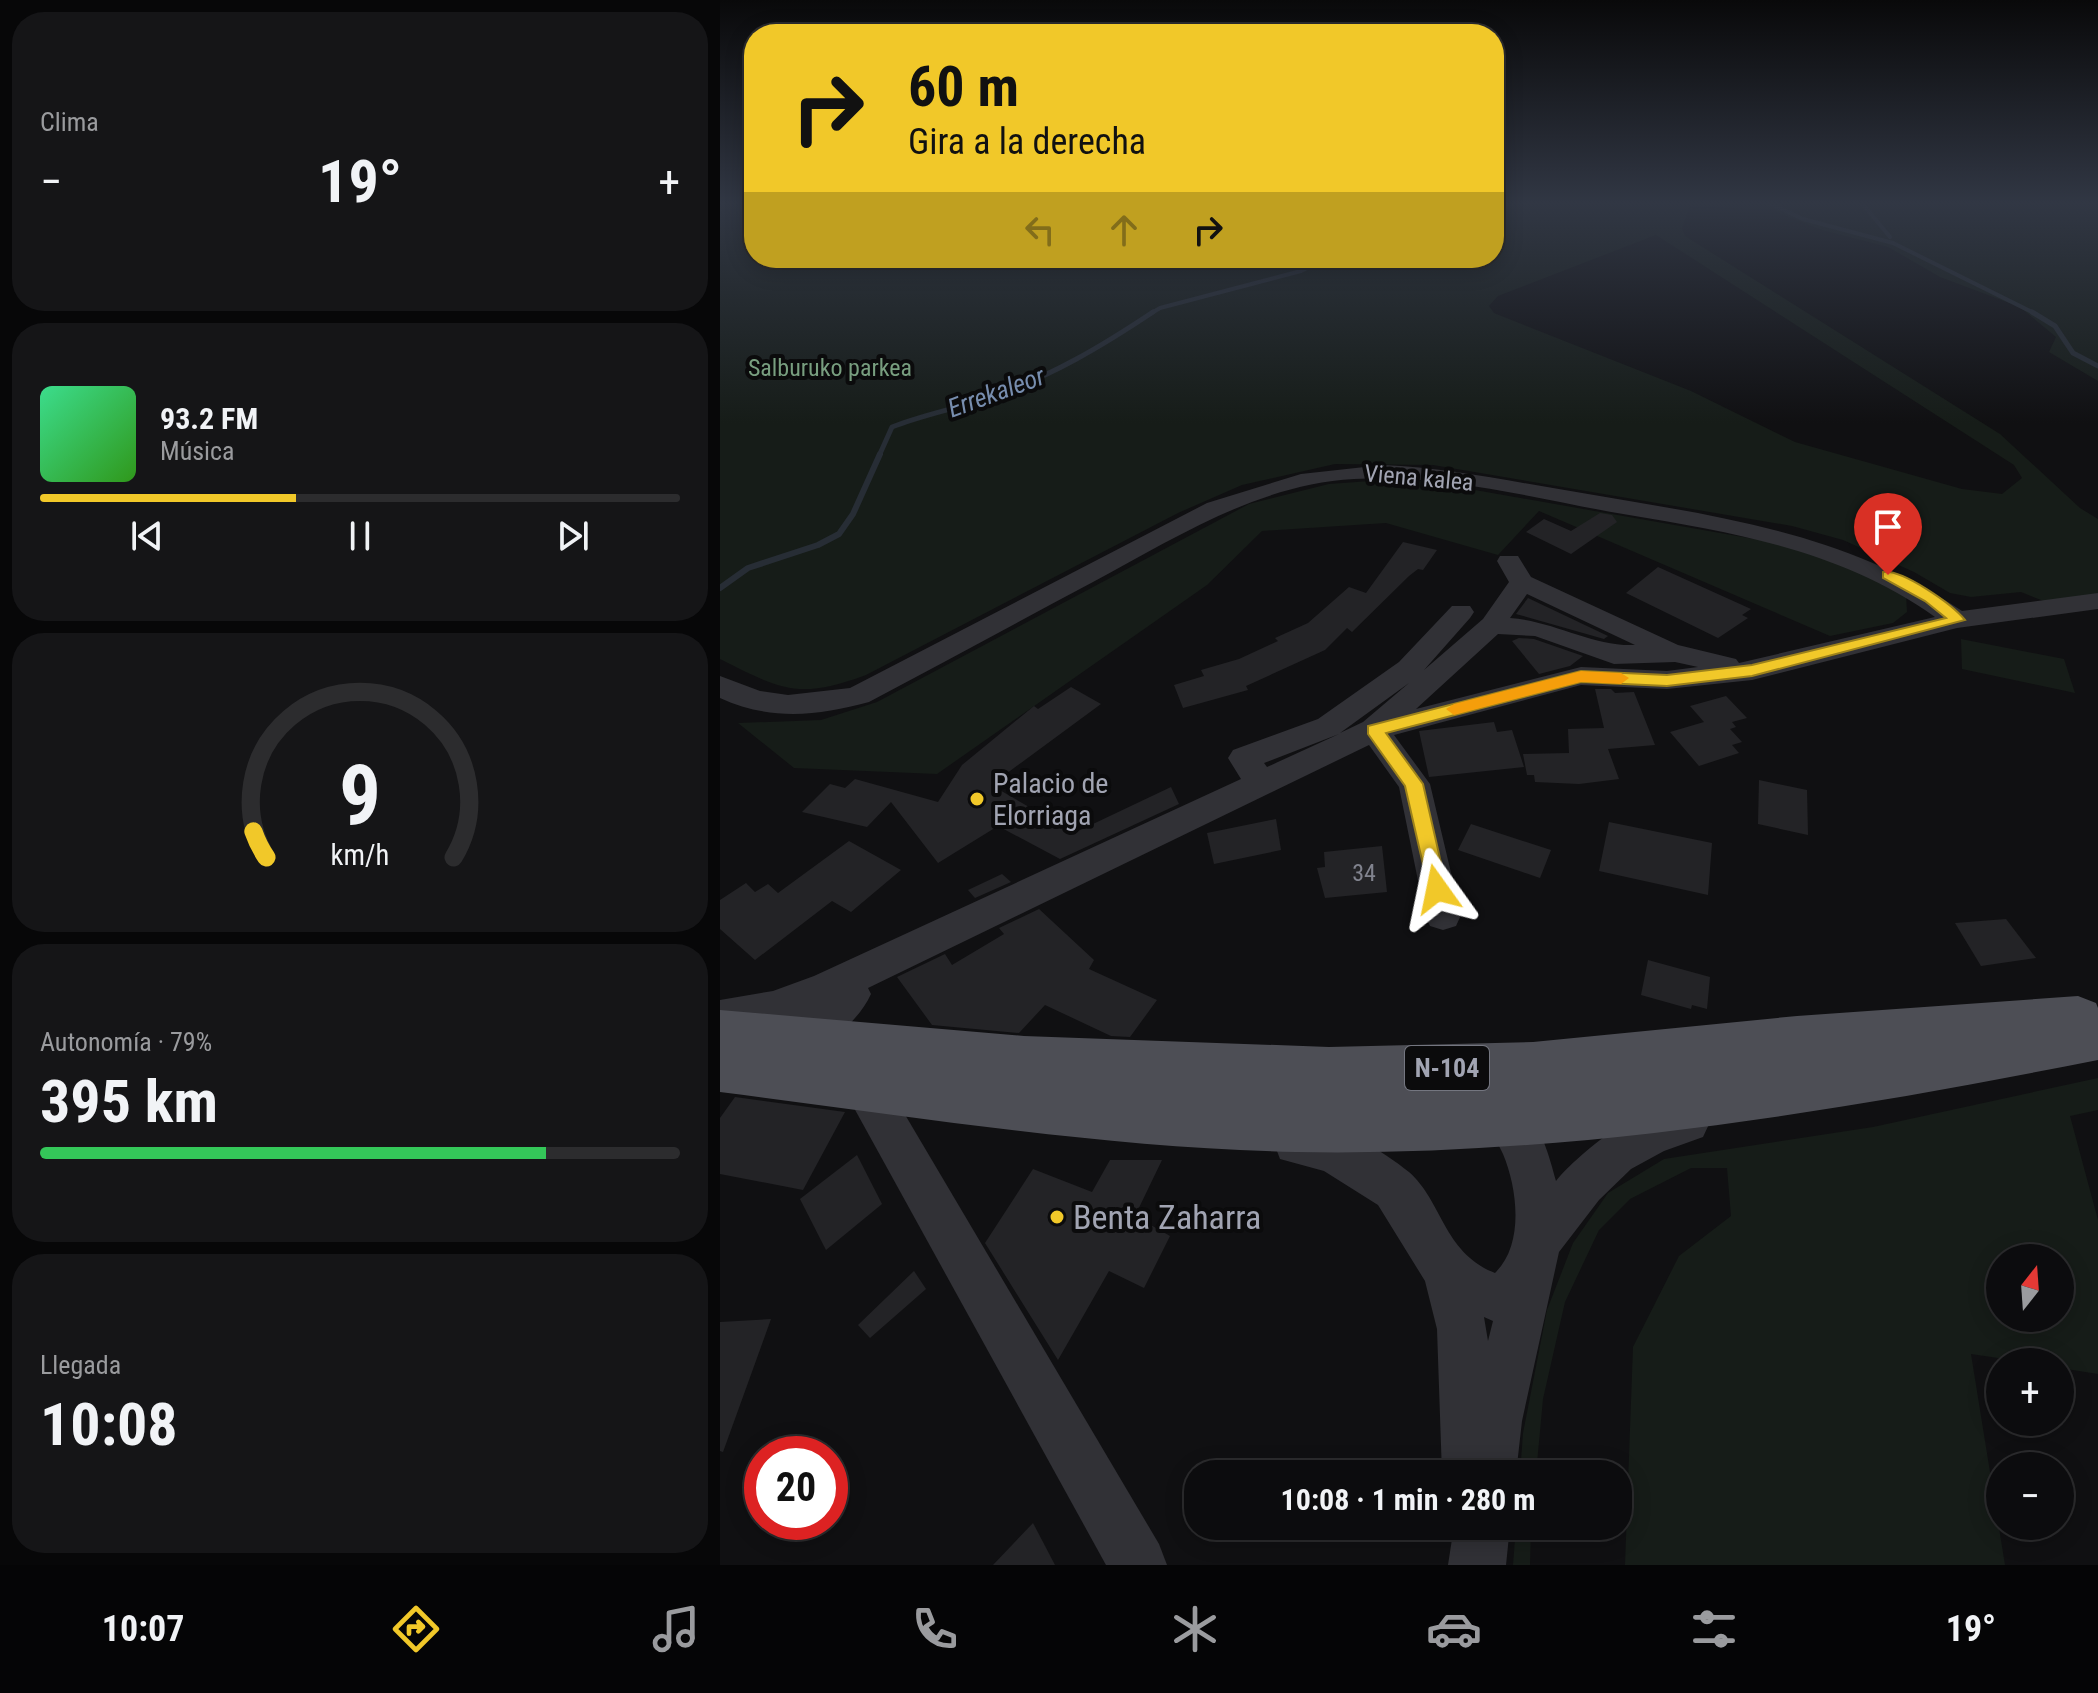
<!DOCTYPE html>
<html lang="es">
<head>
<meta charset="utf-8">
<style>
  body { margin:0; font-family:"Roboto Condensed",sans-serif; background:#151517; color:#f1f3f6; height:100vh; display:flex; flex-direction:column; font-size:30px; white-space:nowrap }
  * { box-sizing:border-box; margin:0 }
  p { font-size:26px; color:#9a9b9e }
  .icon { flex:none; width:44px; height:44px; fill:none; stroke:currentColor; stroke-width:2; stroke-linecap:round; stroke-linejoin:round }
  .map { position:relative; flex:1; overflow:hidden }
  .sheet { display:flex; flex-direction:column; gap:12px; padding:12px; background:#070708; width:720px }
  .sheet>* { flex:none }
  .hud { position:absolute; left:24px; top:24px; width:760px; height:244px; border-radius:32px; box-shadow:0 4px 20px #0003,0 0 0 2px #2c2c2e; background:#f1c829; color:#111; overflow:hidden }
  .needle { width:52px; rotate:17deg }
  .controls { position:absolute; left:1266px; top:1244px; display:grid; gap:16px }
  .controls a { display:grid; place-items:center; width:88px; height:88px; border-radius:50%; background:#0c0c0e; box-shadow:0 4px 20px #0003,0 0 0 2px #2c2c2e; font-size:40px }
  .speed { position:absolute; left:24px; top:1436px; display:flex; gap:16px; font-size:40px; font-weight:700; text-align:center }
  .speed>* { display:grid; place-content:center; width:104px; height:104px; border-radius:50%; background:#0c0c0e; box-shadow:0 4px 20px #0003,0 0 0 2px #2c2c2e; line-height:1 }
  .speed .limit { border:12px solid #d22; background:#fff; color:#111 }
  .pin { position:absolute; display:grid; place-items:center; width:68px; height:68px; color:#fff; margin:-82px -34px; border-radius:50% 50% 50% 0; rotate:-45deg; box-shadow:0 0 8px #0007 }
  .pin .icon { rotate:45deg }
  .me { position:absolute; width:88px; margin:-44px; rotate:348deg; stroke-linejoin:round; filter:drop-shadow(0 0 6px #0008) }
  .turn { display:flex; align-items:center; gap:28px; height:168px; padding:0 32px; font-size:36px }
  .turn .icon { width:104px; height:104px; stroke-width:2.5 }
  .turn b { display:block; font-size:56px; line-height:68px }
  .lanes { display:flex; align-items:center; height:76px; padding:0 32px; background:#0003; justify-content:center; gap:40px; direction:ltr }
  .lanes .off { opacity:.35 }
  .big { font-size:60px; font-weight:700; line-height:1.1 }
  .sheet .card { flex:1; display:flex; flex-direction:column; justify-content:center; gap:12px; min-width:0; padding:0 28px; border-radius:32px; background:#151517 }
  .sheet .dial { align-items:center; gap:0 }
  .dial svg { height:208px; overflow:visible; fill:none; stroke:#2c2c2e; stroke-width:7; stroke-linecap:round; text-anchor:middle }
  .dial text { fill:#f1f3f6; stroke:none }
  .song { display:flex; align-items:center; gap:24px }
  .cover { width:96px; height:96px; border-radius:12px; background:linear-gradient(135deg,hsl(150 70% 55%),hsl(110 70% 35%)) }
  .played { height:8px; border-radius:4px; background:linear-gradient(90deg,#f1c829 40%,#2c2c2e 40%) }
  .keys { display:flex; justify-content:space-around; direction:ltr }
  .heat { display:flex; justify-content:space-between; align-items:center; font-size:44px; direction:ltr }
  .charge { height:12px; border-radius:6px; background:linear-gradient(90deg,#34c759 79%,#2c2c2e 0) }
  .trip { position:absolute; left:464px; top:1460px; width:448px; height:80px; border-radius:32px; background:#0c0c0e; box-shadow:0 4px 20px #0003,0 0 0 2px #2c2c2e; font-weight:700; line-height:80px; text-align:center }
  .tab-bar { display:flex; height:128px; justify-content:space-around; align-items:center; background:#050506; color:#9a9b9e }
  .tab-bar .icon { width:56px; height:56px }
  .tab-bar .current { color:#f1c829 }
  .tab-bar b { font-size:36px; color:#f1f3f6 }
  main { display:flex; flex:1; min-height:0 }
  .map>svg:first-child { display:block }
</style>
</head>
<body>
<main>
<section class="sheet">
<div class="card"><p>Clima</p>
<div class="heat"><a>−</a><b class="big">19°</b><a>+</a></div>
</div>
<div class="card">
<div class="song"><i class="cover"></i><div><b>93.2 FM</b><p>Música</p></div></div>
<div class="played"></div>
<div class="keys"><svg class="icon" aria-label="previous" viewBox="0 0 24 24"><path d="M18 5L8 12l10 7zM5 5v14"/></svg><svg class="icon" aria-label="pause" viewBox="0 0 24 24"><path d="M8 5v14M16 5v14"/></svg><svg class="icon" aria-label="next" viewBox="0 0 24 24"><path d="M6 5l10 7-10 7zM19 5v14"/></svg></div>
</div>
<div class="card dial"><svg viewBox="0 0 100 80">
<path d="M14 69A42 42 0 1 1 86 69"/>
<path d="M14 69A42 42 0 0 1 9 59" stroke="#f1c829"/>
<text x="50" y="56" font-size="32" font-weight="700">9</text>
<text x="50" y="72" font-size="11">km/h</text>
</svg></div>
<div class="card"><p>Autonomía · 79%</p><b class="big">395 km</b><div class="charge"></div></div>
<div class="card"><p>Llegada</p><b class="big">10:08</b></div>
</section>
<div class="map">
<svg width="1378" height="1565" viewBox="0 0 1378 1565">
  <rect width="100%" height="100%" fill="#101012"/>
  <g fill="#161c18" fill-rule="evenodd">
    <path d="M 0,203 L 34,203 L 34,258 L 774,258 L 774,203 L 1378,203 L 1378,381 L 1329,352 L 1336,337 L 1300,307 L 1220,277 L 1168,247 L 1102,230 L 1052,210 L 970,206 L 962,228 L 965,236 L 1280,434 L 1360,508 L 1378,519 L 1378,595 L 1326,602 L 1301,592 L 1251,597 L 1230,593 L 1194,572 L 1123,540 L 1072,526 L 713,465 L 615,464 L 522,485 L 458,513 L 146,675 C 78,700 62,690 0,659 ZM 936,235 L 1294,465 L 1302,478 L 1282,494 L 1242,489 L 1075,442 L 971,391 L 774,313 L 769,306 L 778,296 Z"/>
    <polygon points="664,480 704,481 1068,545 1125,564 1186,594 1187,612 1173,623 1110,636 819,511 778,555 666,523 542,531 487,585 217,774 74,768 18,723 101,720 157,702 529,504 609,484"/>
    <polygon points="1241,639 1344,659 1355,693 1242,669"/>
    <path d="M 1378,1078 L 1378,1110 L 1350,1116 L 1378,1220 L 1378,1374 L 1340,1368 L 1340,1362 L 1305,1362 L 1251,1354 L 1285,1565 L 905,1565 L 913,1347 L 959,1256 L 1011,1216 L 1007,1168 L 971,1168 L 910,1199 L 879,1230 L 845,1302 L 823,1399 L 816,1474 L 800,1474 L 803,1433 L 827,1310 L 853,1243 L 888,1193 L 944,1159 L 1153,1127 ZM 1280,1258 L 1340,1258 L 1340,1318 L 1280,1318 Z"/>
    <polygon points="796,1526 811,1526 810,1565 793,1565"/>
  </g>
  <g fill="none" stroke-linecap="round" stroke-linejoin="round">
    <g stroke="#272d35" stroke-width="4">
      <polyline points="1049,203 1083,219 1173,243 1316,314"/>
      <polyline points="1142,203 1170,237"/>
      <polyline points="774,209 792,203"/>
      <polyline points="430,314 440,308 581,271 607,258"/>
    </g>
    <g stroke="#272d35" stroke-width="5">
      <polyline points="1312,312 1335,326 1353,353 1378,366"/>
      <path d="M 159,456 L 172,427 C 205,414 240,408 273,396 C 332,376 382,346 433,312"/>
    </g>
    <polyline stroke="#272d35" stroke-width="6" points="0,588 28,568 98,545 119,534 133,514 160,454"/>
  </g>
  <g fill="#232326">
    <polygon points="880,513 892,515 897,522 851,554 806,532 824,519 851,531"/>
    <polygon points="683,542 717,550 703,570 698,569 689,576 632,632 627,628 605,650 526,686 528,690 463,708 454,685 484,676 481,670 519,659 558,641 555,638 588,623 629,587 646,593"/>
    <polygon points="938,567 1031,609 1022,615 1028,618 998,638 906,593"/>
    <polygon points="808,598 888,636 884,639 796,614"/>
    <polygon points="799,638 814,639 863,656 850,666 819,674 792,641"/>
    <polygon points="351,687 381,704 271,785 354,833 451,787 459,804 340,859 278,826 218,863 171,802 147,827 82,812 110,784 125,788 135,779 218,802 242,765 314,706 318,709"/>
    <polygon points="875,689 891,689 895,693 914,692 935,745 888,749 899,779 859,784 815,782 814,775 807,775 803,754 849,753 848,729 884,728"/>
    <polygon points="1006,696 1027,718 1012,722 1016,727 1010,729 1022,742 1012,745 1019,753 979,766 950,732 984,722 970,706"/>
    <polygon points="774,722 777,732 792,730 804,767 709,777 699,731"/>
    <polygon points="1039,780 1087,790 1088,835 1038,824"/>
    <polygon points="556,819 561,850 494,864 487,833"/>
    <polygon points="889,822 992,843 988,895 879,871"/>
    <polygon points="751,824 831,850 820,878 738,850"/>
    <polygon points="129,841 181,870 131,912 112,901 35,960 0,929 0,900 26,883 35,892 48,884 58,893"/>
    <polygon points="662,846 667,892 605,898 597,868 605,867 604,852"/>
    <polygon points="282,874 291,882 255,898 248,890"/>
    <polygon points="319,909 374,960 369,969 437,1000 410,1037 391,1036 325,1005 299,1033 212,1025 177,977 225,954 232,965 284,934 279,928"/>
    <polygon points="1286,919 1316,958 1261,966 1235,923"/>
    <polygon points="928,960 990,977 987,1009 972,1005 971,1009 921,995"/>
    <polygon points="15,1097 125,1112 83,1190 0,1174 0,1118"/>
    <polygon points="137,1155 162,1204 106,1250 80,1199"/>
    <polygon points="390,1160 442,1160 415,1216 450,1236 424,1288 389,1271 338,1360 265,1243 313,1169 372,1192"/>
    <polygon points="194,1271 206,1289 150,1338 138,1325"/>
    <polygon points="51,1319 3,1452 0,1451 0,1322"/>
    <polygon points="313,1523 335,1565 273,1565"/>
  </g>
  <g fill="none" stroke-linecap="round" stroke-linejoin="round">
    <g fill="#313136" fill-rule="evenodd">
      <path d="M 663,465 C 732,468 799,483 868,494 C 1002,517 1126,533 1242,611 L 1378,593 L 1378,609 L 1237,628 L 1032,680 L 947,689 L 861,685 L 674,735 L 710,784 L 741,915 L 736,926 L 723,930 L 710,926 L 705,915 L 679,787 L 649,745 L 148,988 L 151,994 C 127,1046 52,1072 0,1084 L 0,1044 L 42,1034 L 66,1022 L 0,1036 L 0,1000 L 53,991 L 94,976 L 521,779 L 508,758 L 513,750 L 598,719 L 679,662 L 732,606 L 750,606 L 754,612 L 750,618 L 704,670 L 763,619 L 789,582 L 777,561 L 780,556 L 798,556 L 811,577 L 958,645 L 1016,659 L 1019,663 L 1215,617 C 1124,552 1018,533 909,515 C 819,500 726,473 634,479 C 539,484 455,538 373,582 C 298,622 224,662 149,702 C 98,716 50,721 0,698 L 0,676 L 40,691 L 68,695 L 130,688 L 487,503 L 581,474 ZM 807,594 L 915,645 C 873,647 834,621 790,618 ZM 778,634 L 815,636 L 894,664 L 955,662 L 978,667 L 947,671 L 861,667 L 696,709 ZM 689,683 L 643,722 L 620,733 ZM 619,734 L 547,767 L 544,763 Z"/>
      <polygon points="143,1063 158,1069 439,1544 447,1565 386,1565 128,1097 122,1083 128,1069"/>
      <path d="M 780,1089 C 814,1103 827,1147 836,1181 C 864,1148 938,1088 983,1107 L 990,1122 L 983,1137 L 944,1151 L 911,1169 L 879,1200 L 839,1252 L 802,1421 L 796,1474 L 722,1474 L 717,1329 L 705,1281 L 658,1205 L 604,1171 L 560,1159 L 554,1143 L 560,1127 C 598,1112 659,1147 689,1172 C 723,1202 723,1252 775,1273 C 804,1245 798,1190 783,1154 C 776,1138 765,1126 759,1110 L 765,1095 ZM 764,1317 L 773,1321 L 768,1341 Z"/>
      <polygon points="734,1526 790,1526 786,1565 728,1565"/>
    </g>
    <path fill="#4d4e55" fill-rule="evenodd" d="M 1358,996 L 1376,1003 L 1378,1008 L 1378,1060 C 1114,1112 846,1157 576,1152 C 383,1148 191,1116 0,1092 L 0,1010 L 304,1036 L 609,1047 L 813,1042 L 1077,1016 Z"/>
  </g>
  <linearGradient id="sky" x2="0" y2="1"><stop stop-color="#09090a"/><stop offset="0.48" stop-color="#313744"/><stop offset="1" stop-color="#313744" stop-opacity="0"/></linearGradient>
  <rect width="1378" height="423" fill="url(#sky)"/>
  <path fill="#f1c829" stroke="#9d821b" stroke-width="2" d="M 1163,572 C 1182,569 1232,604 1245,620 L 1032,676 L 947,686 L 861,682 L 666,733 L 703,784 L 727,889 L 724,895 L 710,895 L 685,786 L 648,734 L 648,726 L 861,671 L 947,675 L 1032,665 L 1226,618 L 1205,601 L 1163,578 Z"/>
  <polygon fill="#f59e0b" points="861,671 901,673 909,678 901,684 861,682 734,715 726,709 734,704"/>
  <g fill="#f1c829" stroke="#0b0b0c" stroke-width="3">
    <circle cx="257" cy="799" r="8"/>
    <circle cx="337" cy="1217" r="8"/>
  </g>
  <g text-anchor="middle" stroke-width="8" stroke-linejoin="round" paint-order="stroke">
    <g font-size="24" fill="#789e7f" stroke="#0b0b0c">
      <text x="110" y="376">Salburuko parkea</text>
    </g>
    <g font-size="24" fill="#a1a4b2" stroke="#0b0b0c">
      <text transform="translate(699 478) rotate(5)" y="8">Viena kalea</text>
    </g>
    <g font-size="24" fill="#81838e">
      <text x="644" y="881">34</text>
    </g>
    <g font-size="26" font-style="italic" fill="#778dae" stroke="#0b0b0c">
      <text transform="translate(276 392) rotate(-20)" y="9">Errekaleor</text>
    </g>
    <rect fill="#0b0b0c" stroke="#747680" stroke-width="2" x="685" y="1046" width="84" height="44" rx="6"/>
    <g font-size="26" font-weight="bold" fill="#a1a4b2">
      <text x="727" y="1077">N-104</text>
    </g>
    <g font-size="28" fill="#a1a4b2" stroke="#0b0b0c" text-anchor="start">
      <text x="273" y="793">Palacio de<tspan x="273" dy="32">Elorriaga</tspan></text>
    </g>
    <g font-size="34" fill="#a1a4b2" stroke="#0b0b0c" text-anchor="start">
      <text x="353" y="1229">Benta Zaharra</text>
    </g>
  </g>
</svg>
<div class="controls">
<a><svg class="needle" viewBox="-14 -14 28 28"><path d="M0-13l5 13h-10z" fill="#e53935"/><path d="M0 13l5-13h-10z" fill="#9a9b9e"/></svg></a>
<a>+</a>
<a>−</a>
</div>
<div class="speed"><div class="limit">20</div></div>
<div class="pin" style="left:1168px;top:575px;background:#d93025"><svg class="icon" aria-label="arrive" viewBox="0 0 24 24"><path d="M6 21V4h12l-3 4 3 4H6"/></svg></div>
<svg class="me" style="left:717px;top:889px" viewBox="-20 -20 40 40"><path d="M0-17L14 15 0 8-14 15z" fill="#f1c829" stroke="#fff" stroke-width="4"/></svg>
<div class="trip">10:08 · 1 min · 280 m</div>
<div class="hud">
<div class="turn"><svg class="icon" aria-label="right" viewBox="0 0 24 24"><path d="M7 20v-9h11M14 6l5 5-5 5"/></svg><div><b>60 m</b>Gira a la derecha</div></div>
<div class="lanes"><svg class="icon off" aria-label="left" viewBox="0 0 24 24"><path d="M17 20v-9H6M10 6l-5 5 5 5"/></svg><svg class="icon off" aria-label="ahead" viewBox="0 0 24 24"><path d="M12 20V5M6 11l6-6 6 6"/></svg><svg class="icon" aria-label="right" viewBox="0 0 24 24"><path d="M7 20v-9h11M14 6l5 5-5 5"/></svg></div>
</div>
</div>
</main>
<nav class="tab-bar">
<b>10:07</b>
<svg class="icon current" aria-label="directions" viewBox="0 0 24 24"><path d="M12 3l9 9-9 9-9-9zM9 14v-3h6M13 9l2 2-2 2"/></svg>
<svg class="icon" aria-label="music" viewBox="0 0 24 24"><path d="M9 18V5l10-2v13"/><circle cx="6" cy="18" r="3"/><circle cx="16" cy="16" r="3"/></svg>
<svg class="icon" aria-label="phone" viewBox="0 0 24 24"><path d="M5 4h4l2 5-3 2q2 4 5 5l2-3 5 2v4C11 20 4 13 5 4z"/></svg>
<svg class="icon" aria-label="climate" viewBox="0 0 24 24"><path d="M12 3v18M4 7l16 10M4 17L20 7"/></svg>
<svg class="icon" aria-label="car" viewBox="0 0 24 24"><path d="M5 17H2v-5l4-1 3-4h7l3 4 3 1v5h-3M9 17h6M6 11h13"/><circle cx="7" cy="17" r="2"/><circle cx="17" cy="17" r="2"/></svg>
<svg class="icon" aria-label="filters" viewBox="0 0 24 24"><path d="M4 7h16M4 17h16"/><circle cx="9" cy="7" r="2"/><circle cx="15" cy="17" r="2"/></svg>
<b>19°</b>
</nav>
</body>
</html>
